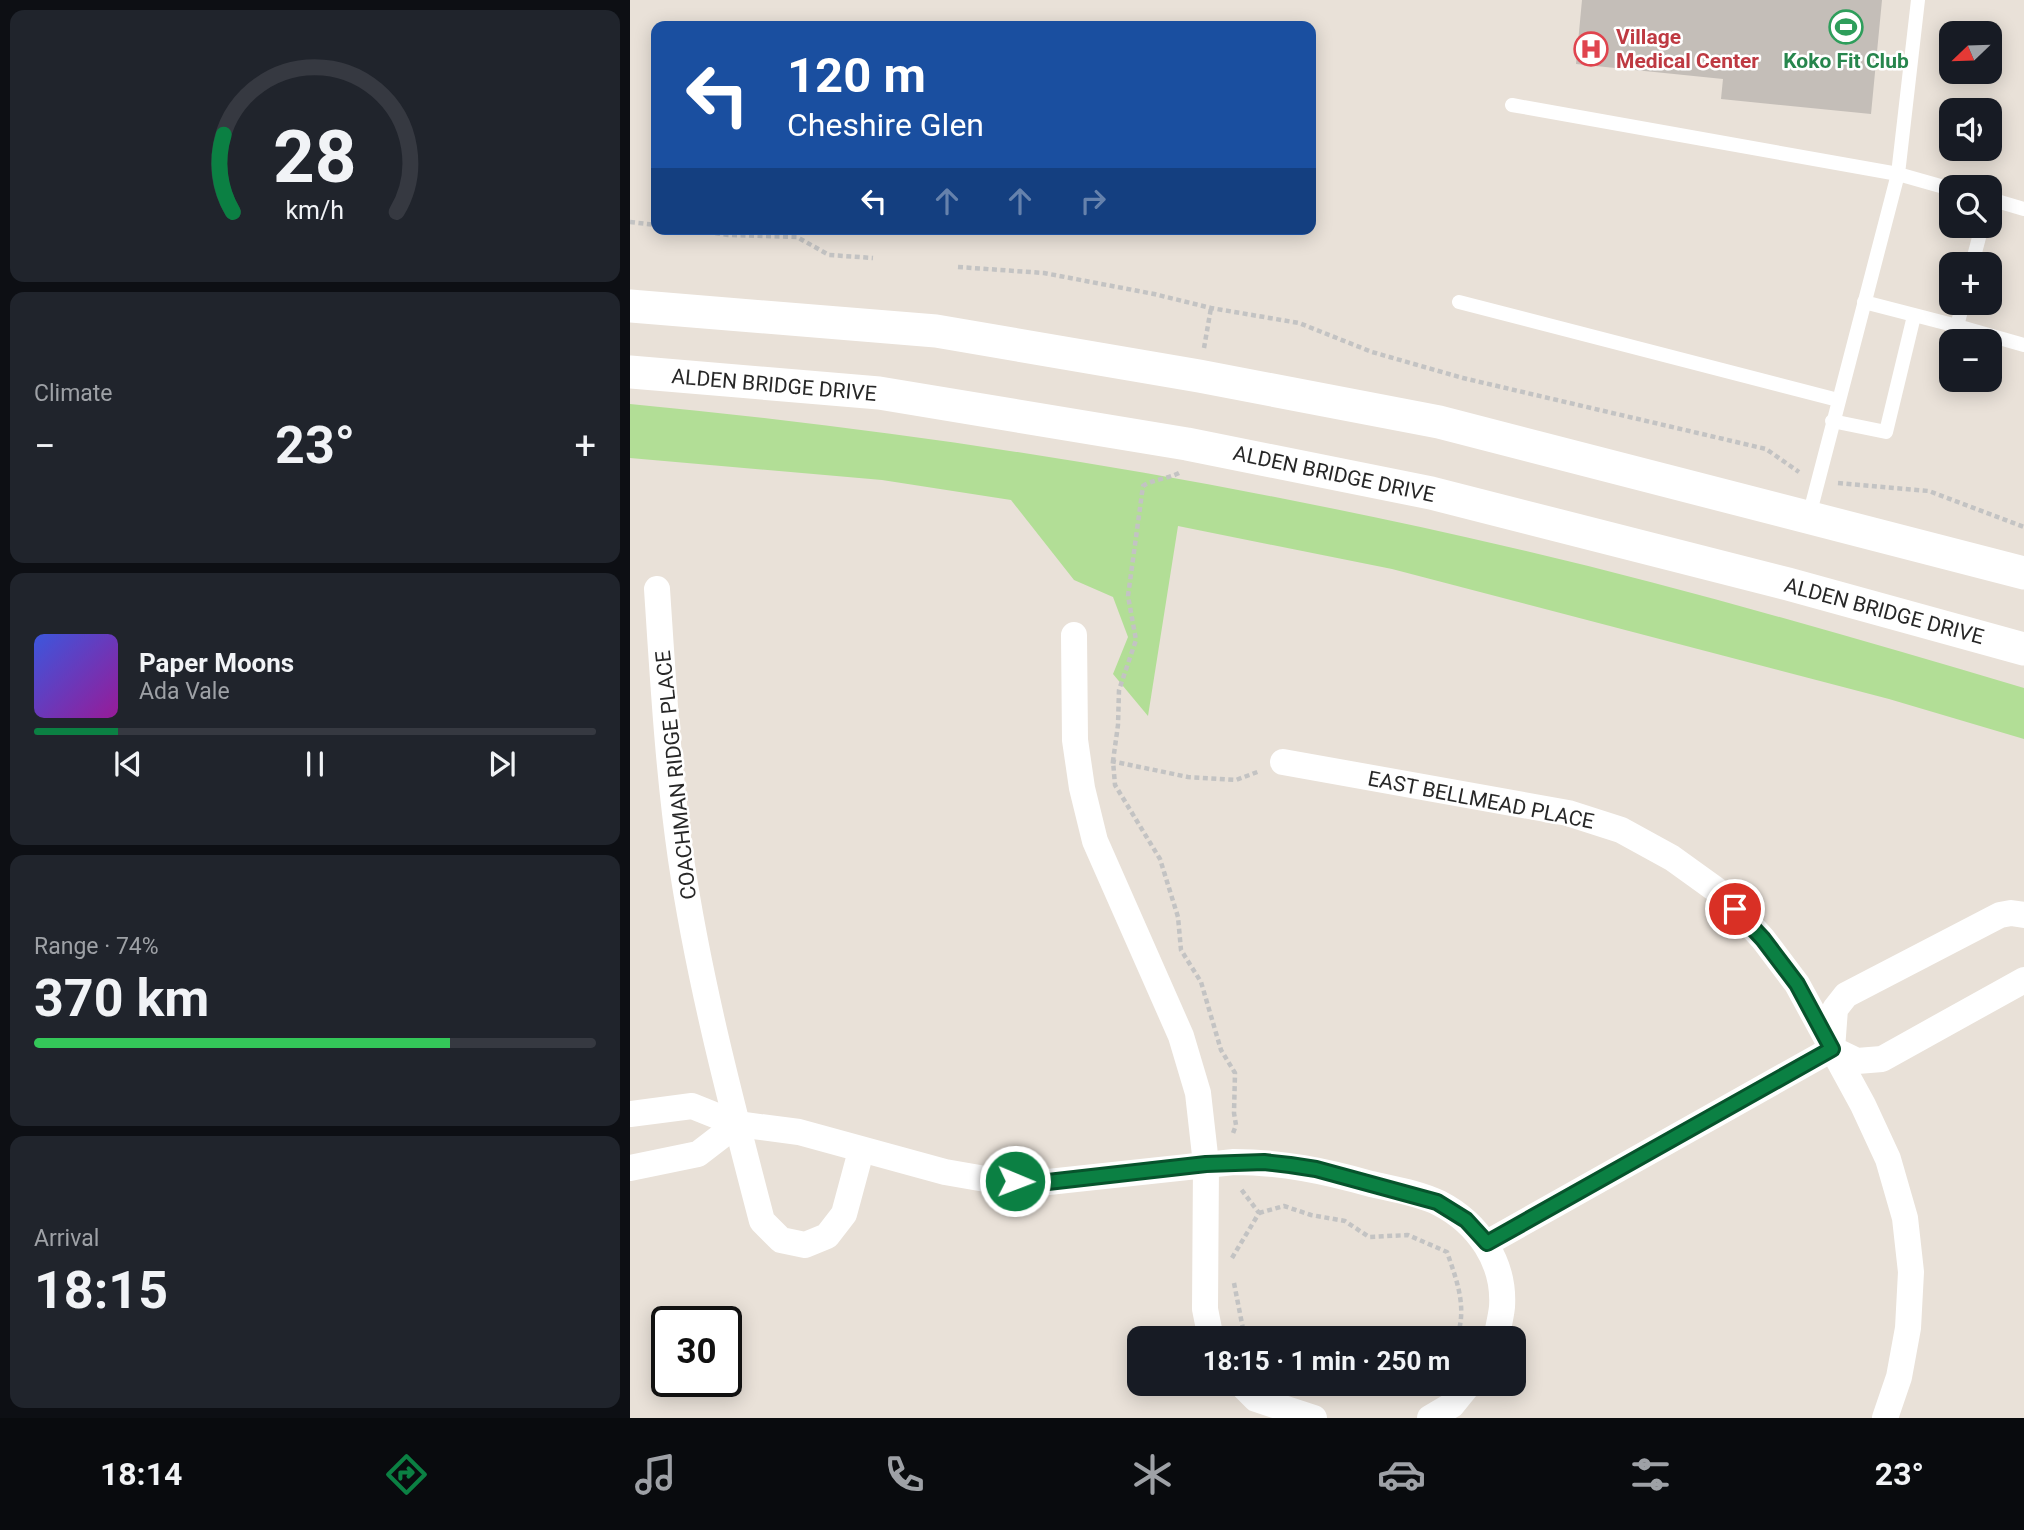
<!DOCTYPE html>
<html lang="en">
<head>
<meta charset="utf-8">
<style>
  body { margin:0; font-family:Roboto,sans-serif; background:#20242c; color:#f1f3f6; height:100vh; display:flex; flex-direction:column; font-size:26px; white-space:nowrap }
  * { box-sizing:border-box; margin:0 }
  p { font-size:23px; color:#9ea1a6 }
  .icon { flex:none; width:38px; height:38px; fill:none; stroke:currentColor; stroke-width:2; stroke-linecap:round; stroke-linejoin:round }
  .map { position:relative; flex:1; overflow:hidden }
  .details { display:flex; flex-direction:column; gap:10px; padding:10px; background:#0d0f14; width:630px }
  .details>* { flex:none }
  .banner { position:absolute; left:21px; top:21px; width:665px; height:214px; border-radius:14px; box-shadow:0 4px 18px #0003; background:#1a4fa0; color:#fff; overflow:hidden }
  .needle { width:46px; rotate:247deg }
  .controls { position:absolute; left:1309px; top:21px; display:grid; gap:14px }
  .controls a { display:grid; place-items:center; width:63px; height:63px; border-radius:14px; background:#171b24; box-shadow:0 4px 18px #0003; font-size:35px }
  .speed { position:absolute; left:21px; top:1306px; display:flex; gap:14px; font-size:35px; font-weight:700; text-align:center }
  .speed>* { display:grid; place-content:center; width:91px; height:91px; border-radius:50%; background:#171b24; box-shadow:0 4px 18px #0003; line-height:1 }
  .speed .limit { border:4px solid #111; border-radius:10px; background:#fff; color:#111 }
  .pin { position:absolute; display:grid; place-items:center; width:60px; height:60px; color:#fff; margin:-30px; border:4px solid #fff; border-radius:50%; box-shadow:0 2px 7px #0007 }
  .me { position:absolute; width:77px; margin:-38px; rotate:91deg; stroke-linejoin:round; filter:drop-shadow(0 0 5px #0008) }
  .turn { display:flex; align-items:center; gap:24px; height:147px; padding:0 21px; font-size:32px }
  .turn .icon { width:91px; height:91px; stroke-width:2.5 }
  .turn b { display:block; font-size:49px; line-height:60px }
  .lanes { display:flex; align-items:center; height:66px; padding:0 21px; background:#0003; justify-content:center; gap:35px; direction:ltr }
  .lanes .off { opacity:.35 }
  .big { font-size:52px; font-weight:700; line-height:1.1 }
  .details .widget { flex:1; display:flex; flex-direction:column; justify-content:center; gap:10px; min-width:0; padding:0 24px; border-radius:14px; background:#20242c }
  .details .dial { align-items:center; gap:0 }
  .dial svg { height:182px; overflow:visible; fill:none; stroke:#363941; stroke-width:7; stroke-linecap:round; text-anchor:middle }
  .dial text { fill:#f1f3f6; stroke:none }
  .song { display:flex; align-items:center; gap:21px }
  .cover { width:84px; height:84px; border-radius:10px; background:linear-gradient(135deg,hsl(230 70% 55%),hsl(300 70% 35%)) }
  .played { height:7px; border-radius:4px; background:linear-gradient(90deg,#0b8043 15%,#363941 15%) }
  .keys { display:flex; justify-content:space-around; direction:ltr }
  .heat { display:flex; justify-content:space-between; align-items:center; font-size:38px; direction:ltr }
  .charge { height:10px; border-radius:5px; background:linear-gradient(90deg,#34c759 74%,#363941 0) }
  .trip { position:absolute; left:497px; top:1326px; width:399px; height:70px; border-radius:14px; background:#171b24; box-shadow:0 4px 18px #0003; font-weight:700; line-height:70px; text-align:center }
  .dock { display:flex; height:112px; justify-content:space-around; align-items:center; background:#090b0e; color:#9ea1a6 }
  .dock .icon { width:49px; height:49px }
  .dock .current { color:#0b8043 }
  .dock b { font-size:32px; color:#f1f3f6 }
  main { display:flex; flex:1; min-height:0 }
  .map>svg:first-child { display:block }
</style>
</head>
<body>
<main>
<section class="details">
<div class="widget dial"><svg viewBox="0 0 100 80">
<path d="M14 69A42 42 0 1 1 86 69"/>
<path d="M14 69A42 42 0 0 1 10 35" stroke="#0b8043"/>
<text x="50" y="56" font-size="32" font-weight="700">28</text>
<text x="50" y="72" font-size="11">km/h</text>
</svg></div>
<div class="widget"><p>Climate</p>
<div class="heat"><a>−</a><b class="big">23°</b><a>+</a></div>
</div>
<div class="widget">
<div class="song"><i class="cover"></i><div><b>Paper Moons</b><p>Ada Vale</p></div></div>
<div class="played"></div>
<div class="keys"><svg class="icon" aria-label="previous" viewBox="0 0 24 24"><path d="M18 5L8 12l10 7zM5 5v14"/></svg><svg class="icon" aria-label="pause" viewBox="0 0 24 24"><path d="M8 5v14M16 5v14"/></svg><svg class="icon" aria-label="next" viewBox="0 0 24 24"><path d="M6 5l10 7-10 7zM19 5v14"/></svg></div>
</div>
<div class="widget"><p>Range · 74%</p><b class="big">370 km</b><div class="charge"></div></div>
<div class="widget"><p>Arrival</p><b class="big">18:15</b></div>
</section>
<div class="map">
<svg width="1394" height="1418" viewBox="0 0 1394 1418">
  <rect width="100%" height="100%" fill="#e9e1d8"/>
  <path fill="#b2de96" d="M 0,404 C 297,432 592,480 883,548 C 1055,588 1225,638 1394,688 L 1394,739 L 1259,699 L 762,569 L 548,526 L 518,716 L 483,674 L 498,637 L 483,597 L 444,580 L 381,500 L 252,480 L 0,458 Z"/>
  <polygon fill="#c4beb8" points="952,0 1252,0 1241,114 1091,99 1093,79 946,64"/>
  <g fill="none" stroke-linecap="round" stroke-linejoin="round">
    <g stroke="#c3c3c3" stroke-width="4.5" stroke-dasharray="5 3.5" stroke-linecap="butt">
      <polyline points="0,222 26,225"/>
      <polyline points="60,229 98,235 167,237 199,255 243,258"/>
      <polyline points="328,267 414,273 524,294 581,308 669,323 742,352 833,378 1136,449 1169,472"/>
      <polyline points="574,348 581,308"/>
      <path d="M 549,473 C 537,479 524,479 513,486 L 498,596 L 506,640 L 489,690 L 488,725 L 483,761 L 485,785 L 530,859 L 548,917 L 551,950 L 571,982 L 591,1050 L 605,1073 L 604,1113 L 606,1125 L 602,1136"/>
      <polyline points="1208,483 1299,491 1394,527"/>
      <polyline points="481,761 558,777 606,780 630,771"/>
      <path d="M 629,1213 L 654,1206 L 681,1215 L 715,1221 L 739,1237 L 778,1235 L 817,1252 C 827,1281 838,1309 826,1339"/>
      <polyline points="602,1258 629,1213 611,1189"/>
      <polyline points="604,1283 615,1339"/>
      <polyline points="762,1384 772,1394 790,1391"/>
    </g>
    <g stroke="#fff" stroke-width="14">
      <polyline points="1288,0 1268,174 1321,189"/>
      <polyline points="882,105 1268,174 1179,516"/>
      <polyline points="1360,199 1394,209"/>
      <polyline points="1342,264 1352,226"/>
      <polyline points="829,302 1208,400"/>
      <polyline points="1234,302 1327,326"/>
      <polyline points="1333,303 1327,326 1394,345"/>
      <polyline points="1202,421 1256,432 1284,316"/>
    </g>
    <g stroke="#fff" stroke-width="26">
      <path d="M 27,589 C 33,679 38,770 51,859 C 69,981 101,1102 132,1221 L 151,1240 L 175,1245 L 197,1236 L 214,1214 L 231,1151"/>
      <polyline points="444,635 445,740 452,788 465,841 551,1036 568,1093 576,1164 575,1309 581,1339"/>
      <polyline points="653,762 938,813 991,830 1042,858 1092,894 1133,939 1167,984 1233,1105 1258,1159 1275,1218 1281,1272 1278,1328 1269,1377 1255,1418"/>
      <polyline points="1394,915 1381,913 1370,915 1216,995 1205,1009 1202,1049 1227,1061 1252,1059 1394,980"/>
      <path d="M 0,1114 L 62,1106 L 107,1124 L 169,1132 L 315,1172 L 361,1180 L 409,1183 L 604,1162 C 652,1162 695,1171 741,1184 C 763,1189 789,1193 809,1203 C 848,1223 875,1262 872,1307 C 871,1317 868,1328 866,1339"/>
      <polyline points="0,1168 68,1154 107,1124"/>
      <polyline points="857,1243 1202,1049"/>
      <polyline points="611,1384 626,1399 684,1418"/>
      <polyline points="800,1418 822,1405 839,1384"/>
    </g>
    <g stroke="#fff" stroke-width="33">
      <polyline points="0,306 306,331 569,376 809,422 1394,573"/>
      <polyline points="0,372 249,393 557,444 801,493 1158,584 1394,649"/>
    </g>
  </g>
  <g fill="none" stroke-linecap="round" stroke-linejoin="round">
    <defs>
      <polyline id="route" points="385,1181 409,1183 576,1164 634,1162 660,1165 686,1169 807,1202 836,1220 857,1243 1202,1049 1167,984 1133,939 1105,909"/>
    </defs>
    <use href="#route" stroke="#07532c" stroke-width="18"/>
    <use href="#route" stroke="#0b8043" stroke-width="12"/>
  </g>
  <defs>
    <symbol id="stadium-ring" viewBox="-11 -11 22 22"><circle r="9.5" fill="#fff" stroke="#2e9e5b" stroke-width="1.5"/><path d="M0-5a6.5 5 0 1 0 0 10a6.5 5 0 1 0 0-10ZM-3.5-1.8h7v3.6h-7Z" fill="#2e9e5b"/></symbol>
    <symbol id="hospital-ring" viewBox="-11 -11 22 22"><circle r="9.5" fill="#fff" stroke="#e0444e" stroke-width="1.5"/><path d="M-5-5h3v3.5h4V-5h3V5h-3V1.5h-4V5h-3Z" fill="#e0444e"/></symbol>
  </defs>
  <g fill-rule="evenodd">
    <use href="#stadium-ring" x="1197" y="8" width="38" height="38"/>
    <use href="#hospital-ring" x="942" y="30" width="38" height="38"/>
  </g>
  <g text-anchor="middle" stroke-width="5" stroke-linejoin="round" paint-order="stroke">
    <g font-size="21" font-weight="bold" fill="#be3a42" stroke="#fff" text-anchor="start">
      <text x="986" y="44">Village<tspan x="986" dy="24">Medical Center</tspan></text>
    </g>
    <g font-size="21" font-weight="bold" fill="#27864d" stroke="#fff">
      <text x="1216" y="68">Koko Fit Club</text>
    </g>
    <g font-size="21" fill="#272727" stroke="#fff">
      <text transform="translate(144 385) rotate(5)" y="7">ALDEN BRIDGE DRIVE</text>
      <text transform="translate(704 474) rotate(12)" y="7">ALDEN BRIDGE DRIVE</text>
      <text transform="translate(1254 611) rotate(15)" y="7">ALDEN BRIDGE DRIVE</text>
      <text transform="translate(46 775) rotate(-96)" y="7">COACHMAN RIDGE PLACE</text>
      <text transform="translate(851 800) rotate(11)" y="7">EAST BELLMEAD PLACE</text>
    </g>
  </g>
</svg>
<div class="controls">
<a><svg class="needle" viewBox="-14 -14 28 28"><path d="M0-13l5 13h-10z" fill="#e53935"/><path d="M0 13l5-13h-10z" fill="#9ea1a6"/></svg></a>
<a><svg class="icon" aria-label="sound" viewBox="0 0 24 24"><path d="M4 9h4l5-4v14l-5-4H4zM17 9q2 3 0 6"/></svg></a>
<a><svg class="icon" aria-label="search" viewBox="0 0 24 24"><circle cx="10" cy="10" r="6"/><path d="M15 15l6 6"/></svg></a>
<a>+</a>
<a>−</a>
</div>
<div class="speed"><div class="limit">30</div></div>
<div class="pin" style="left:1105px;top:909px;background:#d93025"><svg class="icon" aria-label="arrive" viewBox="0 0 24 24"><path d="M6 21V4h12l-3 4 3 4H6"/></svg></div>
<svg class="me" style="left:385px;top:1181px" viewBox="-20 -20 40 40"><circle r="17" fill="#0b8043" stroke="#fff" stroke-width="3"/><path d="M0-11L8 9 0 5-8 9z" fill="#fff"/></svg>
<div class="trip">18:15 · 1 min · 250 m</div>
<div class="banner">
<div class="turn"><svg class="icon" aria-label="left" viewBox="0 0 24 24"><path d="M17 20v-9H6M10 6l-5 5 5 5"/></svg><div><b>120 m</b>Cheshire Glen</div></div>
<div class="lanes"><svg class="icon" aria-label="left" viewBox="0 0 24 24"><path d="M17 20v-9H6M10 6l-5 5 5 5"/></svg><svg class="icon off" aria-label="ahead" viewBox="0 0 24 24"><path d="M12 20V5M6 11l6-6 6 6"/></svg><svg class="icon off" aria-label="ahead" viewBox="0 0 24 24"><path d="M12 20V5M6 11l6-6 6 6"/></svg><svg class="icon off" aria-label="right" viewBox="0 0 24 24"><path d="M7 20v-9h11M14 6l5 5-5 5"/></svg></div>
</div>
</div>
</main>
<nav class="dock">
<b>18:14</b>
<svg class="icon current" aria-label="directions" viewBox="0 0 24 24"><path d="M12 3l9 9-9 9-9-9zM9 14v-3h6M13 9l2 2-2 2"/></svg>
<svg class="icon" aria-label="music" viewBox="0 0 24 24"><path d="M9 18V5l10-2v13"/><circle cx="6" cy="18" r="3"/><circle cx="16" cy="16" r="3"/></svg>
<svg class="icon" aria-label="phone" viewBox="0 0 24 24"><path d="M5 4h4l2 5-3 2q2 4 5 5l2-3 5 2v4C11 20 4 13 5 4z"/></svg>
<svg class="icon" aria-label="climate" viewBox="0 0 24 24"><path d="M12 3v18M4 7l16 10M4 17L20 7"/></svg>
<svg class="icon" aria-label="car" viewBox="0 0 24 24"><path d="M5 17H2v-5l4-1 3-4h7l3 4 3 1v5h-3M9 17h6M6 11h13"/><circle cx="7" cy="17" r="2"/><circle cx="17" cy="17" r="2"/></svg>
<svg class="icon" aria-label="filters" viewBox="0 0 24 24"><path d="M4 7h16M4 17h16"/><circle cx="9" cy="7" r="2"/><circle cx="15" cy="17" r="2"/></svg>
<b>23°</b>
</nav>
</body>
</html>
